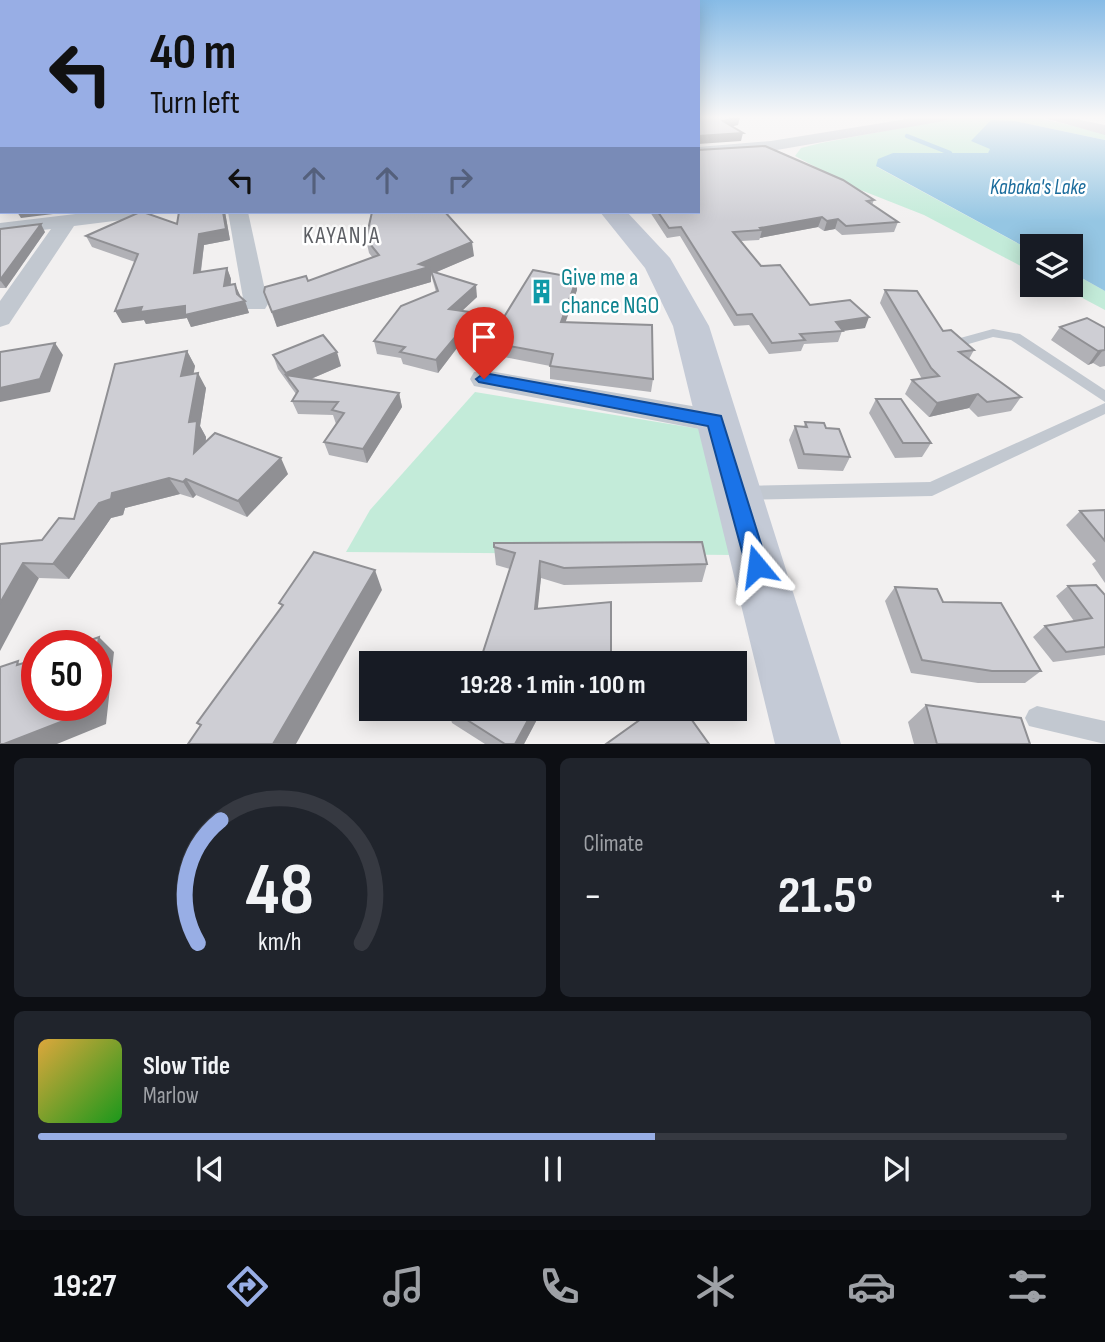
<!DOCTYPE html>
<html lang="en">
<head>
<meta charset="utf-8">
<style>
  body { margin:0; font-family:"Sofia Sans Condensed",sans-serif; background:#20242c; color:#f1f3f6; height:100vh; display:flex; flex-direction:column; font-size:26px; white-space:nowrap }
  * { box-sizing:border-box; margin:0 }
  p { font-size:23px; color:#9ea1a6 }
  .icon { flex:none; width:38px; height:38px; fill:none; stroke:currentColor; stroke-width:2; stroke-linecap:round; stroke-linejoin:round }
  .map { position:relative; height:744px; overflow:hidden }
  .sheet { display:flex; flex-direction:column; gap:14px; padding:14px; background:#0d0f14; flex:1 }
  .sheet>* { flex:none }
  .hud { position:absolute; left:0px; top:0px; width:700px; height:214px; box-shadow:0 4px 18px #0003; background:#98aee5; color:#111; overflow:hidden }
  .buttons { position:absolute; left:1020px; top:234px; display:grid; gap:14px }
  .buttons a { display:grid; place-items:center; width:63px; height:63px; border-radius:0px; background:#171b24; box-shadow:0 4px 18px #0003; font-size:35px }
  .speed { position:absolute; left:21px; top:630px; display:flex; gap:14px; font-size:35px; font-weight:700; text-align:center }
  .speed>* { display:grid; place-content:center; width:91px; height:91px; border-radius:50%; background:#171b24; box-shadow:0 4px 18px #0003; line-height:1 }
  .speed .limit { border:10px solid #d22; background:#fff; color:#111 }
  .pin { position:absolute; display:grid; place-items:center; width:60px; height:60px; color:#fff; margin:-72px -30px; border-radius:50% 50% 50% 0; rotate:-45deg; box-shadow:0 0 7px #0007 }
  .pin .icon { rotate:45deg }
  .me { position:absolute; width:77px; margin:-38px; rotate:344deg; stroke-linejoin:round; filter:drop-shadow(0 0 5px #0008) }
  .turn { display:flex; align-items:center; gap:24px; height:147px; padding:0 35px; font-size:32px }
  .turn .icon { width:91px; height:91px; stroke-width:2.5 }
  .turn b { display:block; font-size:49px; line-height:60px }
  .lanes { display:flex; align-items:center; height:66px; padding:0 35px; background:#0003; justify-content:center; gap:35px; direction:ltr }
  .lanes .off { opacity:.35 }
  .big { font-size:52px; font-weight:700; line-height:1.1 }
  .sheet .widget { flex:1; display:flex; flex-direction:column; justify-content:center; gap:10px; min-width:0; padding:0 24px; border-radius:10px; background:#20242c }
  .sheet .dial { align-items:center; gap:0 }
  .dial svg { height:182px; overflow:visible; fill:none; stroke:#363941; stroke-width:7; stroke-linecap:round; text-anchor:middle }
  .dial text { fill:#f1f3f6; stroke:none }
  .song { display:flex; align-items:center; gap:21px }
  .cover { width:84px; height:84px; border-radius:10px; background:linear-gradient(135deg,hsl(40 70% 55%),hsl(120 70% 35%)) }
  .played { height:7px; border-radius:4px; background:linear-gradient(90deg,#98aee5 60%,#363941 60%) }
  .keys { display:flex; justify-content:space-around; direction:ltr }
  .heat { display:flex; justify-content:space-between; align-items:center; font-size:38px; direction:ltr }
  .sheet .tiles { flex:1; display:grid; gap:14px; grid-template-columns:1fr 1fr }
  .widget:last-child { grid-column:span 2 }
  .trip { position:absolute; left:359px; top:651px; width:388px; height:70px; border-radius:0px; background:#171b24; box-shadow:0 4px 18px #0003; font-weight:700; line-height:70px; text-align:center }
  .menu { display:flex; height:112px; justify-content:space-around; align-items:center; background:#090b0e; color:#9ea1a6 }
  .menu .icon { width:49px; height:49px }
  .menu .on { color:#98aee5 }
  .menu b { font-size:32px; color:#f1f3f6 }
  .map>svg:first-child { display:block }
</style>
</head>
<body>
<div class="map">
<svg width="1105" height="744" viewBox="0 0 1105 744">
  <rect width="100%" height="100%" fill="#f2f0f0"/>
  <g fill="#c3ebd9">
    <polygon points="959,117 1033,117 1105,133 1105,140 1015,121 988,153 893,153 877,167 1032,251 1032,272 924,215 853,187 795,156 801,148 821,143"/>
    <polygon points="1071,272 1105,291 1105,310 1058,285 1071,285"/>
    <polygon points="475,392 700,429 736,555 346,552 370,510"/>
  </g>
  <polygon fill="#95c6e3" points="991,120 1015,121 1105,140 1105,291 1071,272 1071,247 1032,247 1032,251 876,166 878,159 893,153 988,153 990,149 971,141"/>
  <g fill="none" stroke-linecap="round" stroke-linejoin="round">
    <polyline stroke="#95c6e3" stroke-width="4.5" points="907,136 950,153"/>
    <g fill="#c2c8d0" fill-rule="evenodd">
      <polygon points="993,329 1020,334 1105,390 1105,402 1011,340 993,337 958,347 951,343 953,340"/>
      <polygon points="1105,403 1105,414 932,496 744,500 738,498 735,493 738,488 744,486 930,482"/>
      <polygon points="1037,706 1105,721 1105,744 1029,726 1025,718 1029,710"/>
    </g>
    <g fill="#c2c8d0" fill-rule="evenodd">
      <polygon points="919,117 951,117 944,121 771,151 698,157 698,147 771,141"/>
      <polygon points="1041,117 1066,117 1105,125 1105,135"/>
      <polygon points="92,212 148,212 138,218 74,226 9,324 0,327 0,301 51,229 0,235 0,223"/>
      <polygon points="228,212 248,212 268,304 265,309 247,309 244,304"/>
      <polygon points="484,370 715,410 726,413 730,421 726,429 715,432 474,386 470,379 474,372"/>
    </g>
    <polygon fill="#c4cad6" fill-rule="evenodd" points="600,212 627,212 670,258 709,326 841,744 775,744 673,326 645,268"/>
  </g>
  <g fill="#b1b1b6">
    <polygon points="874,200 872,205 898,222 894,232 842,235 835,229 824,231 818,227 760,238 759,240 741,241 761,266 810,305 865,328 842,331 838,342 804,344 801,351 769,354 749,325 734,326 680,236 667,238 650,212 698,212"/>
    <polygon points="225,212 230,240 204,245 201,272 227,268 231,279 231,285 245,301 249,313 191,327 187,318 146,324 144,320 122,323 135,262 92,247 86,236 177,224"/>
    <polygon points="0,229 45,232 6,288 0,288"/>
    <polygon points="366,239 474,256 436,272 477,297 462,311 504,317 577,278 577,290 565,322 653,379 651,392 550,379 550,366 457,348 438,373 403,364 401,358 377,354 374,341 436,292 431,274 431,282 277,327 264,292 308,281 373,258 369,253"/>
    <polygon points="885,290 943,331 974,350 969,359 1021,397 1011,411 978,417 969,408 929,417 905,394 912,380 922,379 880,303"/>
    <polygon points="1060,327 1105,328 1105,366 1100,367 1093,363 1088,365 1051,340"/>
    <polygon points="187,351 195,366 193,374 206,388 200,426 206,437 206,442 288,474 247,517 196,495 193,498 180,494 125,508 123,515 111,518 69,579 39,578 0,544 42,540 74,519"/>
    <polygon points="273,355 341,366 311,379 399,393 402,407 367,463 329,455 324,442 336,424 333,415 298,414 292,401 296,394 278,369"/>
    <polygon points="876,399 931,443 922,457 895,458 869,413"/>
    <polygon points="805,422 826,428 850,457 843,471 798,469 789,440 795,426 804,427"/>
    <polygon points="1105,510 1105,583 1092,564 1096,561 1066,525 1080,511"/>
    <polygon points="494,547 707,564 702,582 564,585 541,578 537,608 483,652 510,569 496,565"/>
    <polygon points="1068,586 1105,595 1105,655 1053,662 1033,637 1045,626 1074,621 1056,596"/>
    <polygon points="895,587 943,602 1041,671 1025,683 978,683 911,673 885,601"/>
    <polygon points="926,705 1030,744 914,744 908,722"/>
    <polygon points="448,709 609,709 553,717 542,710 524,744 485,744 452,723"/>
  </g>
  <g fill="#909094">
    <polygon points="740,117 738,125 722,129 723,121"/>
    <polygon points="743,133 741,141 698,144 699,136"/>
    <rect x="0" y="193" width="2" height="11"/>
    <polygon points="17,212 62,212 61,213 21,218"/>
    <polygon points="223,212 227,212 225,212 230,240 204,245 199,284 194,273 199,234"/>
    <polygon points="822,217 818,227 760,238 762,230 760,228"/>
    <polygon points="838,219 835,229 824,231 827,221"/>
    <polygon points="41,224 45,232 6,288 0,280"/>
    <polygon points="472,242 474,256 432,274 431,271 431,282 277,327 272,312 419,264"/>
    <polygon points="227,268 231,279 229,298 224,286"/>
    <polygon points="577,278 577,290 561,335 561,322"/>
    <polygon points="235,284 240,295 241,302 245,301 249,313 191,327 187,318 146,324 144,320 122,323 115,311 237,294"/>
    <polygon points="476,285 477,297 451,321 449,309"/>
    <polygon points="869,317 865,328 842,331 836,322"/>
    <polygon points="456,336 457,348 438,373 436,360"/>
    <polygon points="55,343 63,355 50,392 0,402 0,388"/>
    <polygon points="1104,349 1093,363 1088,365 1098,351"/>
    <polygon points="187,351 195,366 190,392 181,376"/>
    <polygon points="337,352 341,366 294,386 286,375 291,387 286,373"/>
    <polygon points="198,373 206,388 200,426 206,437 203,469 194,453 189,422"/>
    <polygon points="399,393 402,407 367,463 363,449"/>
    <polygon points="978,394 969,408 929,417 937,403"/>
    <polygon points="281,458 288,474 247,517 238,501"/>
    <polygon points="169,478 180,494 125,508 123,515 111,518 69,579 53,564 99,503 112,493"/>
    <polygon points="186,479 196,495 193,498 183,482"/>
    <polygon points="540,561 541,578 536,626 535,609"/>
    <polygon points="23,563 39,578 0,651 0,603"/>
    <polygon points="375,570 382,590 296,744 273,744"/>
    <polygon points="99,637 114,652 106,724 57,744 4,744 90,705 96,705 96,656"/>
    <polygon points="534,709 541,709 542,710 524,744 515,744"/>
  </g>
  <g fill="#ceced4" stroke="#909094" stroke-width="2">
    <rect x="0" y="117" width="2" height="76"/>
    <polygon points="698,117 740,117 723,121 743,133 699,136 698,144"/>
    <polygon points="765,146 843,180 874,200 867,201 898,222 846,226 838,219 827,221 822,217 760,228 762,230 733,232 761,266 780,265 810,305 850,300 869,317 836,322 843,331 800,334 805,340 772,343 752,314 737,315 681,227 669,228 658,212 698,212 698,150"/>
    <polygon points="140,212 143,212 177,224 179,212 223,212 226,229 199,234 194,273 227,268 224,286 235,284 237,294 245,301 185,315 185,306 140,312 142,307 115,311 138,254 86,236"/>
    <polygon points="372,212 445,212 472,242 419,264 429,267 272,312 264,292 265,287 306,276 308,281 379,255 366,239"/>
    <polygon points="41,224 0,280 0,229"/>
    <polygon points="533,270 577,278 561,322 652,325 653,379 550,366 553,354 456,336 436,360 400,352 405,347 374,341 401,306 438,291 431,271 476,285 449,309 504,317"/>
    <polygon points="885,290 917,291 943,331 951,330 974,350 959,352 1021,397 987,402 978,394 937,403 912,380 939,376 931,368"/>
    <polygon points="1087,318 1105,328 1105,350 1098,351 1060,327"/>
    <polygon points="323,335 337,352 286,373 273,355"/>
    <polygon points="55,343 40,379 0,388 0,352"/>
    <polygon points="187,351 181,376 198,373 189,422 197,421 194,453 215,433 281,458 238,501 186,479 183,482 169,478 112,493 111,499 99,503 53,564 23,563 0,603 0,544 42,540 59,518 74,519 115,364"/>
    <polygon points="286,375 387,391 399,393 363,449 324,442 344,413 332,410 338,402 292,401 298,391"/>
    <polygon points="876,399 901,399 931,443 903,443"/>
    <polygon points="805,422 824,423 826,428 839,429 850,457 804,454 795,426 807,427"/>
    <polygon points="1105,510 1105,541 1080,511"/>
    <polygon points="702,542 707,564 564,568 540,561 535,609 611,602 611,663 476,663 483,652 515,553 494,547 494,543"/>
    <polygon points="314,552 375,570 273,744 188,744 201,725 197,723 283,605 279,603"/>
    <polygon points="1096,585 1105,595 1105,647 1066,652 1045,626 1092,618 1068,586"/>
    <polygon points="895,587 937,589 943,602 1001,603 1041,671 992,671 922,660"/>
    <polygon points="99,637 96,656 96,646 74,646"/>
    <polygon points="37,659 37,705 90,705 89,711 4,744 0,744 0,667 18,661 17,665"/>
    <polygon points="926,705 1021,718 1030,744 937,744"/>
    <polygon points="450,709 534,709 515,744 505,744"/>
    <polygon points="655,709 684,709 709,744 606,744"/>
  </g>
  <linearGradient id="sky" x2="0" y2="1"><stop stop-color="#87bbe6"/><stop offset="0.53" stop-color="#f9f8f8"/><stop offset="1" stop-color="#f9f8f8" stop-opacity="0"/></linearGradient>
  <rect width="1105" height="221" fill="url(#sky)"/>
  <polygon fill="#1a73e8" stroke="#114b97" stroke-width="2" points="484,373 721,416 768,566 764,573 757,576 749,573 746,566 708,426 479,382 476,379"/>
  <defs>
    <symbol id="building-bare" viewBox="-9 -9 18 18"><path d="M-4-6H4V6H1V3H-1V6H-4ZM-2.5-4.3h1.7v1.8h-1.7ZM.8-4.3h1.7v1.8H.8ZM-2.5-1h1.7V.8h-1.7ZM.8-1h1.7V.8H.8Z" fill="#0f9aa8" stroke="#fff" stroke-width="2.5" paint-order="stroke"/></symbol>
  </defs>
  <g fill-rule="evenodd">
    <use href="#building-bare" x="524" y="274" width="35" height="35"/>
  </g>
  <g text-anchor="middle" stroke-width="5" stroke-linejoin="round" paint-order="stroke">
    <g font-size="21" font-style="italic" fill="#1b6c9c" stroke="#fff">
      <text x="1038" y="194">Kabaka's Lake</text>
    </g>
    <g font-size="23" letter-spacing="2" fill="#5d5f64" stroke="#fff">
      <text x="342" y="243">KAYANJA</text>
    </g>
    <g font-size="24" fill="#0d838f" stroke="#fff" text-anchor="start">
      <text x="561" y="285">Give me a<tspan x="561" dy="28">chance NGO</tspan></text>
    </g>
  </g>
</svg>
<div class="buttons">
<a><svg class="icon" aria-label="layers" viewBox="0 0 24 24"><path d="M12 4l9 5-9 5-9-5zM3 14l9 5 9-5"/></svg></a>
</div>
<div class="speed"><div class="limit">50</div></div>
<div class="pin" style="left:484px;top:379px;background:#d93025"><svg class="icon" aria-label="arrive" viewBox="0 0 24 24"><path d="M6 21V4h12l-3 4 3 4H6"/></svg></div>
<svg class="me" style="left:757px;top:566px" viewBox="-20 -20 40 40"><path d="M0-17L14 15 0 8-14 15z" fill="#1a73e8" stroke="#fff" stroke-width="4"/></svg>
<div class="trip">19:28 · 1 min · 100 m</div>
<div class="hud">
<div class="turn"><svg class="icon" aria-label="left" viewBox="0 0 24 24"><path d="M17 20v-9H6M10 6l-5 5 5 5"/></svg><div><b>40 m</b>Turn left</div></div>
<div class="lanes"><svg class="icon" aria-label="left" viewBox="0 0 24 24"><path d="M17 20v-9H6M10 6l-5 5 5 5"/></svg><svg class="icon off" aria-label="ahead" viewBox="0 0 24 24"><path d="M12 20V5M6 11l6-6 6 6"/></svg><svg class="icon off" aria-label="ahead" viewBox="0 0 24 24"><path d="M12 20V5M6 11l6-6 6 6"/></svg><svg class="icon off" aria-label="right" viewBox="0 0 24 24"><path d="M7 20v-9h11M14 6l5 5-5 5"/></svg></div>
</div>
</div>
<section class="sheet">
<div class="tiles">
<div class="widget dial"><svg viewBox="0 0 100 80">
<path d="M14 69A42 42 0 1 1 86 69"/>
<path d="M14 69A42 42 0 0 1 24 15" stroke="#98aee5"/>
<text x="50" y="56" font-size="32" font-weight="700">48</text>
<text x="50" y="72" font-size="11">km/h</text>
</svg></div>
<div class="widget"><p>Climate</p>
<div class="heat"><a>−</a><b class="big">21.5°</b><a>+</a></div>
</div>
<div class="widget">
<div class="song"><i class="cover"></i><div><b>Slow Tide</b><p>Marlow</p></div></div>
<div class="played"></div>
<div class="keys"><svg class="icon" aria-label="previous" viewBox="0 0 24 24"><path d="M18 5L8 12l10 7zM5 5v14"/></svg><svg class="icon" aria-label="pause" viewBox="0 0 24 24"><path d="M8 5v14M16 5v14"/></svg><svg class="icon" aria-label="next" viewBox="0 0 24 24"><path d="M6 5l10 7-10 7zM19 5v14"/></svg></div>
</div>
</div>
</section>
<nav class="menu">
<b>19:27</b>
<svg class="icon on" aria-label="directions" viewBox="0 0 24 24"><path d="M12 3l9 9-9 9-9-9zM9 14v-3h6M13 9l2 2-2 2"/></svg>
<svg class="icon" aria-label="music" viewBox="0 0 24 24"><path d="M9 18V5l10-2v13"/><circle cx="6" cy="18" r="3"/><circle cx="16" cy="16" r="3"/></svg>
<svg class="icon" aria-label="phone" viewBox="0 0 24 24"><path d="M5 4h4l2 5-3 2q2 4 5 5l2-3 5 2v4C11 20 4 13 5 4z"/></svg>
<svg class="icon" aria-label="climate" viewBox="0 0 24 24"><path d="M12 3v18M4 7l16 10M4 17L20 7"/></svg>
<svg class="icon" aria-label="car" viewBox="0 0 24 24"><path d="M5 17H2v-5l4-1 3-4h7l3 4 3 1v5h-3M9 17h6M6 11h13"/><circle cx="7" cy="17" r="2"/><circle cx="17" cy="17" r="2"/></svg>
<svg class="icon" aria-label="filters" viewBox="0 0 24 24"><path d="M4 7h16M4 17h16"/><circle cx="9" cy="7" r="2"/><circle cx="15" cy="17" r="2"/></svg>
</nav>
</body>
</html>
